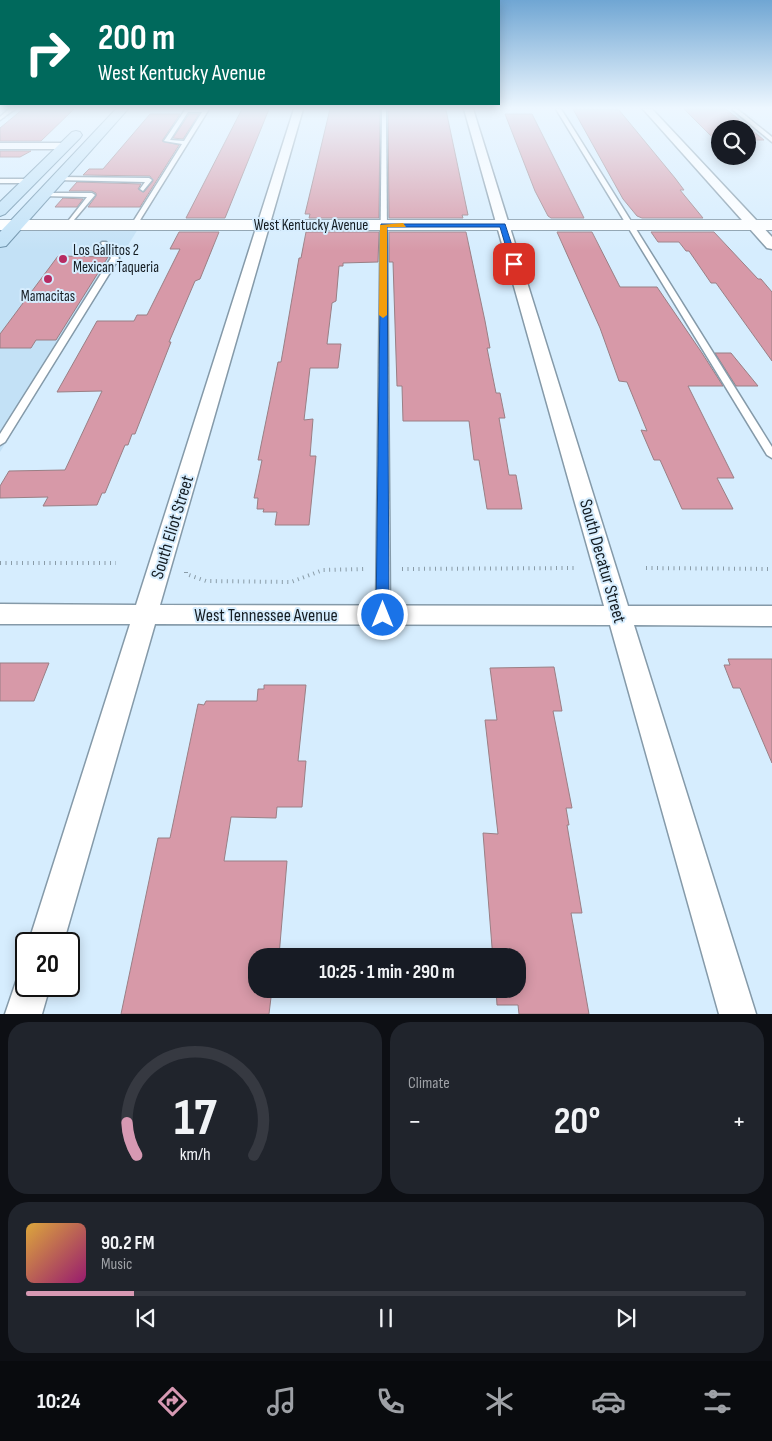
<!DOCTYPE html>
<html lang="en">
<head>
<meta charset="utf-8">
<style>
  body { margin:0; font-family:"Sofia Sans Condensed",sans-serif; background:#20242c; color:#f1f3f6; height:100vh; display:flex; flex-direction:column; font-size:19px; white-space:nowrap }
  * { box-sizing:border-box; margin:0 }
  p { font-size:16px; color:#9ea1a6 }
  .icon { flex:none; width:28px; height:28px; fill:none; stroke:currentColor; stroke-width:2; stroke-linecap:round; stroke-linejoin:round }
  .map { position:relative; height:1014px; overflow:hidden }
  .sheet { display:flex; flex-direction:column; gap:8px; padding:8px; background:#0d0f14; flex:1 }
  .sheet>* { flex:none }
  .banner { position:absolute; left:0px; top:0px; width:500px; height:105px; box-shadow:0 2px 12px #0003; background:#00695c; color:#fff; overflow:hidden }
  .fabs { position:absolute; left:711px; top:120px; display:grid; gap:10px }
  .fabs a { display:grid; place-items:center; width:45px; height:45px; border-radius:50%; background:#171b24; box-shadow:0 2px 12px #0003; font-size:25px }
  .speed { position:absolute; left:15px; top:932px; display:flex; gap:10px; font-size:25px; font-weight:700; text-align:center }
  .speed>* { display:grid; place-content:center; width:65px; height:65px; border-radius:50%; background:#171b24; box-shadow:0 2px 12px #0003; line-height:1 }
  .speed .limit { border:2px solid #111; border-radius:8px; background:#fff; color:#111 }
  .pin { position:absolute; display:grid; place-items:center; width:42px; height:42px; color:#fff; margin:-21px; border-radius:10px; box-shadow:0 2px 8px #0006 }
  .me { position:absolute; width:55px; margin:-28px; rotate:0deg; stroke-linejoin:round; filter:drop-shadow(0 0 4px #0008) }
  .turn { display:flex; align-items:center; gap:18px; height:105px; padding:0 15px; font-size:22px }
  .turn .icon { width:65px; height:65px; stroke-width:2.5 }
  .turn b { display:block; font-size:35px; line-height:42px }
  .big { font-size:38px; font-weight:700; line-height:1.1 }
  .sheet .tile { flex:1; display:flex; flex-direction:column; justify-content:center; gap:8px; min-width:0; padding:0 18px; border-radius:20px; background:#20242c }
  .sheet .dial { align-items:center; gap:0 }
  .dial svg { height:130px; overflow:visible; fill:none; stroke:#363941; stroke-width:7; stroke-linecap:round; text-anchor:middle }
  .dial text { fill:#f1f3f6; stroke:none }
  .song { display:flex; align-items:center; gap:15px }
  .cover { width:60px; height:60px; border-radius:8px; background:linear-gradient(135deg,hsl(40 70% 55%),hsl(320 70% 35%)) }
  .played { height:5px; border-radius:2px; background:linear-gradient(90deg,#d799b3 15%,#363941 15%) }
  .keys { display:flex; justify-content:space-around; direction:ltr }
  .heat { display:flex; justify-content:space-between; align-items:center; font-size:28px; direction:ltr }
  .sheet .tiles { flex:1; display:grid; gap:8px; grid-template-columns:1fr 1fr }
  .tile:last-child { grid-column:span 2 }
  .trip { position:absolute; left:248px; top:948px; width:278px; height:50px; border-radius:20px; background:#171b24; box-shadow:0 2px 12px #0003; font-weight:700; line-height:50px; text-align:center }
  .tab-bar { display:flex; height:80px; justify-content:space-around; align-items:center; background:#090b0e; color:#9ea1a6 }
  .tab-bar .icon { width:35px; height:35px }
  .tab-bar .on { color:#d799b3 }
  .tab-bar b { font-size:22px; color:#f1f3f6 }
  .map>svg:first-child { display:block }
</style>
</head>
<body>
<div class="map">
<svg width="772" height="1014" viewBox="0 0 772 1014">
  <rect width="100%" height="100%" fill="#d6edfe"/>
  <polygon fill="#c3e1f6" points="34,229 138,229 0,452 0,247 10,236 19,231"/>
  <g fill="#d799a8" stroke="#9a7f85">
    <polygon points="23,109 74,109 41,141 0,141 0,128"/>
    <polygon points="242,109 269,109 225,218 186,218"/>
    <polygon points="330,109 380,109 379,218 309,218 310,214 305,214"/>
    <polygon points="388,109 446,110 468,215 462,215 463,218 389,218"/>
    <polygon points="573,109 619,110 675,178 684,190 680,190 703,218 642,218 637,216 623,199"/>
    <polygon points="684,109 726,109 764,140 748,140 748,129 720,129 720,141 716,141"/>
    <polygon points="150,114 180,114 162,141 179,145 140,207 88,207 96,196 96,193 92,191 69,191 77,182 141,184 138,189 144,192 153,181 150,176 83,175 89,169 103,169"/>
    <polygon points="189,114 199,114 183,139 173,138"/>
    <polygon points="505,114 532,114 584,218 551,218 548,216 535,191"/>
    <polygon points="0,151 31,151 20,157 0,157"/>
    <polygon points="63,198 83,199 77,207 55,207"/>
    <polygon points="179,232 219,232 200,279 195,281 169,342 171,342 135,434 132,434 128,445 125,445 105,493 102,493 97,505 43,506 48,497 0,498 0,486 9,471 65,470 102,391 57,392 97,321 134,321 137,315 147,315 180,249 170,249"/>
    <polygon points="306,232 379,232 378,262 343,263 343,266 339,266 336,301 332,303 327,344 341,344 338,368 310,368 304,420 313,419 310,456 316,456 309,525 275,525 277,512 263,512 264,509 257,509 258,498 254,498 262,460 258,460 278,362 281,362 299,258 301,258"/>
    <polygon points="389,232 466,232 485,321 490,348 487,348 496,393 500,393 505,418 499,418 509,475 516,475 522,509 487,509 479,460 474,460 469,421 403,421 402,386 397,386 393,262 389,262"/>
    <polygon points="557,232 592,232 620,287 657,287 702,353 723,386 688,386 734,478 717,478 733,509 682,509 660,460 654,460 641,430 647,431 627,382 619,381 600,328"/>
    <polygon points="651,232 714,232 758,279 761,279 772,292 772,361 716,283 711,283 689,251 686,251 679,242 658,242"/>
    <polygon points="58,256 108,257 56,340 36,340 31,348 0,348 0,334"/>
    <polygon points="715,353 731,353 758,386 736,386"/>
    <polygon points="728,659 772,659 772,763 740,688 733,688 724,665 730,665"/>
    <polygon points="0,663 49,663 34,701 0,701"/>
    <polygon points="554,667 562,711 553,711 572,808 566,808 569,825 567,825 582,913 571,913 589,1014 519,1014 518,1005 497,1005 496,989 516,989 516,956 493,956 492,947 483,833 498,834 485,720 497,720 490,668"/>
    <polygon points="264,685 306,685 298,761 306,761 302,807 277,807 276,818 231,817 224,861 287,861 279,956 256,956 256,989 272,989 269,1014 121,1014 158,838 170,838 198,704 204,705 206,701 257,701 258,689 264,689"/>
  </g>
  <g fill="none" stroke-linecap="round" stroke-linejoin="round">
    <defs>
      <g id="service">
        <polygon points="9,109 15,109 0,120 0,117"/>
        <path d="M 209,109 L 137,225 L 132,226 L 131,225 L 182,144 L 164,141 L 185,110 ZM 188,112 L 202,112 L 184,141 L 170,140 Z"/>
        <polygon points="382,109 386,109 390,615 388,619 383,620 378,619 376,615"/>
        <polygon points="556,109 561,109 772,447 772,458 767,455"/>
        <polygon points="732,109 737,109 772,137 772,142"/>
        <polygon points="59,177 149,178 152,180 143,191 140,189 145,182 57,180"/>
        <polygon points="0,179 29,179 32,181 29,183 0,183"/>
        <polygon points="44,193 92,193 95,195 68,227 65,225 87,197 42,196 42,194"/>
        <polygon points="102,242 106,242 119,258 5,442 0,445 0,434 111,258 101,243"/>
      </g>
      <g id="minor">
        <polygon points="294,109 303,109 160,605 604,606 464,109 473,109 628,606 772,606 772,626 634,625 756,1014 719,1014 610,625 155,624 63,944 28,944 130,624 0,624 0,604 136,605"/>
        <polygon points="643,109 652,109 772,237 772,249 767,248"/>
        <polygon points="0,143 65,143 70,146 65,149 0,149"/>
        <polygon points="26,970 26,986 50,986 42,1014 5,1014 19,973"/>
      </g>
      <rect id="tertiary" x="0" y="220" width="772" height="10"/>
      <g id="primary">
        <polygon points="116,109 128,109 6,246 0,247 0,232"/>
        <polygon points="76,131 80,132 82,135 80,138 5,214 0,216 0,202 72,132"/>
      </g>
    </defs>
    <use href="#service" stroke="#859aa9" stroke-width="3"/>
    <use href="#minor" stroke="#859aa9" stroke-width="3"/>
    <use href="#tertiary" stroke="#859aa9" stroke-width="2"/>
    <use href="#primary" stroke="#6b90a9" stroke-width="2"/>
    <g stroke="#8a9ca8" stroke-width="4" stroke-dasharray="1 4.5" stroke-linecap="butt">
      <polyline points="0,563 116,563"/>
      <polyline points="646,568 772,569"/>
      <polyline points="402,569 575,568"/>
      <polyline points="186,572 186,574 206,581 291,582 323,570 364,569"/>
    </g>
    <use href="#service" fill="#fff" fill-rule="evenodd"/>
    <use href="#minor" fill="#fff" fill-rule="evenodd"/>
    <use href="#tertiary" fill="#fff" fill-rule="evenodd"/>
    <use href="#primary" fill="#c2e2f7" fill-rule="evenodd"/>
  </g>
  <linearGradient id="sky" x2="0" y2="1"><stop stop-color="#70a6d3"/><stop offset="0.43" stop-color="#edf7ff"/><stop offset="1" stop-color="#edf7ff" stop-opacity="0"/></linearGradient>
  <rect width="772" height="251" fill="url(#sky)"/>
  <polygon fill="#1a73e8" stroke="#114b97" points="381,224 505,224 518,264 514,266 511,264 500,227 387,227 389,615 383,620 376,615"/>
  <polygon fill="#f59e0b" points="403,223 406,227 387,227 387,315 383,318 379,315 380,225"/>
  <g fill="#b72b62" stroke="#d6edfe" stroke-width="2">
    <circle cx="63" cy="259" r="5"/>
    <circle cx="48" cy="279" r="5"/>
  </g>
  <g text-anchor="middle" stroke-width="4" stroke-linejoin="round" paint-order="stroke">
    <g font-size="15" fill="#141c22" stroke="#d6edfe">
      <text x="311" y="230">West Kentucky Avenue</text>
    </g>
    <g font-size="15" fill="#141c22" stroke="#d6edfe" text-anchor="start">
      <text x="73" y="255">Los Gallitos 2<tspan x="73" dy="17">Mexican Taqueria</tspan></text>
      <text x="48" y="301" text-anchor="middle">Mamacitas</text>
    </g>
    <g font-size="18" fill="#141c22" stroke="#d6edfe">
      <text transform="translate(172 527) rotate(-73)" y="6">South Eliot Street</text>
      <text transform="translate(603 561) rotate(74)" y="6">South Decatur Street</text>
      <text x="266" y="621">West Tennessee Avenue</text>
    </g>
  </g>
</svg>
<div class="fabs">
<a><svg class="icon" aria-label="search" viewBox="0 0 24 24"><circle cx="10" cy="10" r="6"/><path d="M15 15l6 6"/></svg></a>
</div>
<div class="speed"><div class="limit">20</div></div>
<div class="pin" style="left:514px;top:264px;background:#d93025"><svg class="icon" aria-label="arrive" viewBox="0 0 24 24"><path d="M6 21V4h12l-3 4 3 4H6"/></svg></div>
<svg class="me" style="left:383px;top:615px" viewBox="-20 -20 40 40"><circle r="17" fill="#1a73e8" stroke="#fff" stroke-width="3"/><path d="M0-11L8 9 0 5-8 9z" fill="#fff"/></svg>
<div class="trip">10:25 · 1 min · 290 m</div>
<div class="banner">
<div class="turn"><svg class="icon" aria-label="right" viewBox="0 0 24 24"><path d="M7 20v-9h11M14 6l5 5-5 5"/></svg><div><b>200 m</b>West Kentucky Avenue</div></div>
</div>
</div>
<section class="sheet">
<div class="tiles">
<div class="tile dial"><svg viewBox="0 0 100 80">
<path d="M14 69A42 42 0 1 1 86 69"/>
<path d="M14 69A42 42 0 0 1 8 49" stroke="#d799b3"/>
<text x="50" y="56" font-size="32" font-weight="700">17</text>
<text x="50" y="72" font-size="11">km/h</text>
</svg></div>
<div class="tile"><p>Climate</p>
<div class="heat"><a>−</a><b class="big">20°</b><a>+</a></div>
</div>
<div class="tile">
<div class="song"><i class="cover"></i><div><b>90.2 FM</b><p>Music</p></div></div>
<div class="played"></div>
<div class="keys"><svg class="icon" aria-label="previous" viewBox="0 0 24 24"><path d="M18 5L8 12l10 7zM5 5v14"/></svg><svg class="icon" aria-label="pause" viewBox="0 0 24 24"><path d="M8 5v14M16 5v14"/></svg><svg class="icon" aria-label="next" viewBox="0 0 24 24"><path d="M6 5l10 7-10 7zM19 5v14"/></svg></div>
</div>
</div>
</section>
<nav class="tab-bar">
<b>10:24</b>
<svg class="icon on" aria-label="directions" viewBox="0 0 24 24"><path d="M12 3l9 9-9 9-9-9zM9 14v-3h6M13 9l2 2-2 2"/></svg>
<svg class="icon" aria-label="music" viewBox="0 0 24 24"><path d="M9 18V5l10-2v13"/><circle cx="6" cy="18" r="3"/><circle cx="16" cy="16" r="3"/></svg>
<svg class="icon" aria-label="phone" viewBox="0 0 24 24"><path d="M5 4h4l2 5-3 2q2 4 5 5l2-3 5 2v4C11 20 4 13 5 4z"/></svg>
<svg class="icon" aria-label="climate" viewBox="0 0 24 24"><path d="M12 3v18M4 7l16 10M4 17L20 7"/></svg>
<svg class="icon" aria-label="car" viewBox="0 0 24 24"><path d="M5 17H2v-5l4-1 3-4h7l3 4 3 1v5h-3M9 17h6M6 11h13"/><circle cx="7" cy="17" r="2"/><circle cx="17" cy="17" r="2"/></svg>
<svg class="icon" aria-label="filters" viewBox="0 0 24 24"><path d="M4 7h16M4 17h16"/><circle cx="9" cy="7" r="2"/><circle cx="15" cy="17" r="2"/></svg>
</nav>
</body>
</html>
